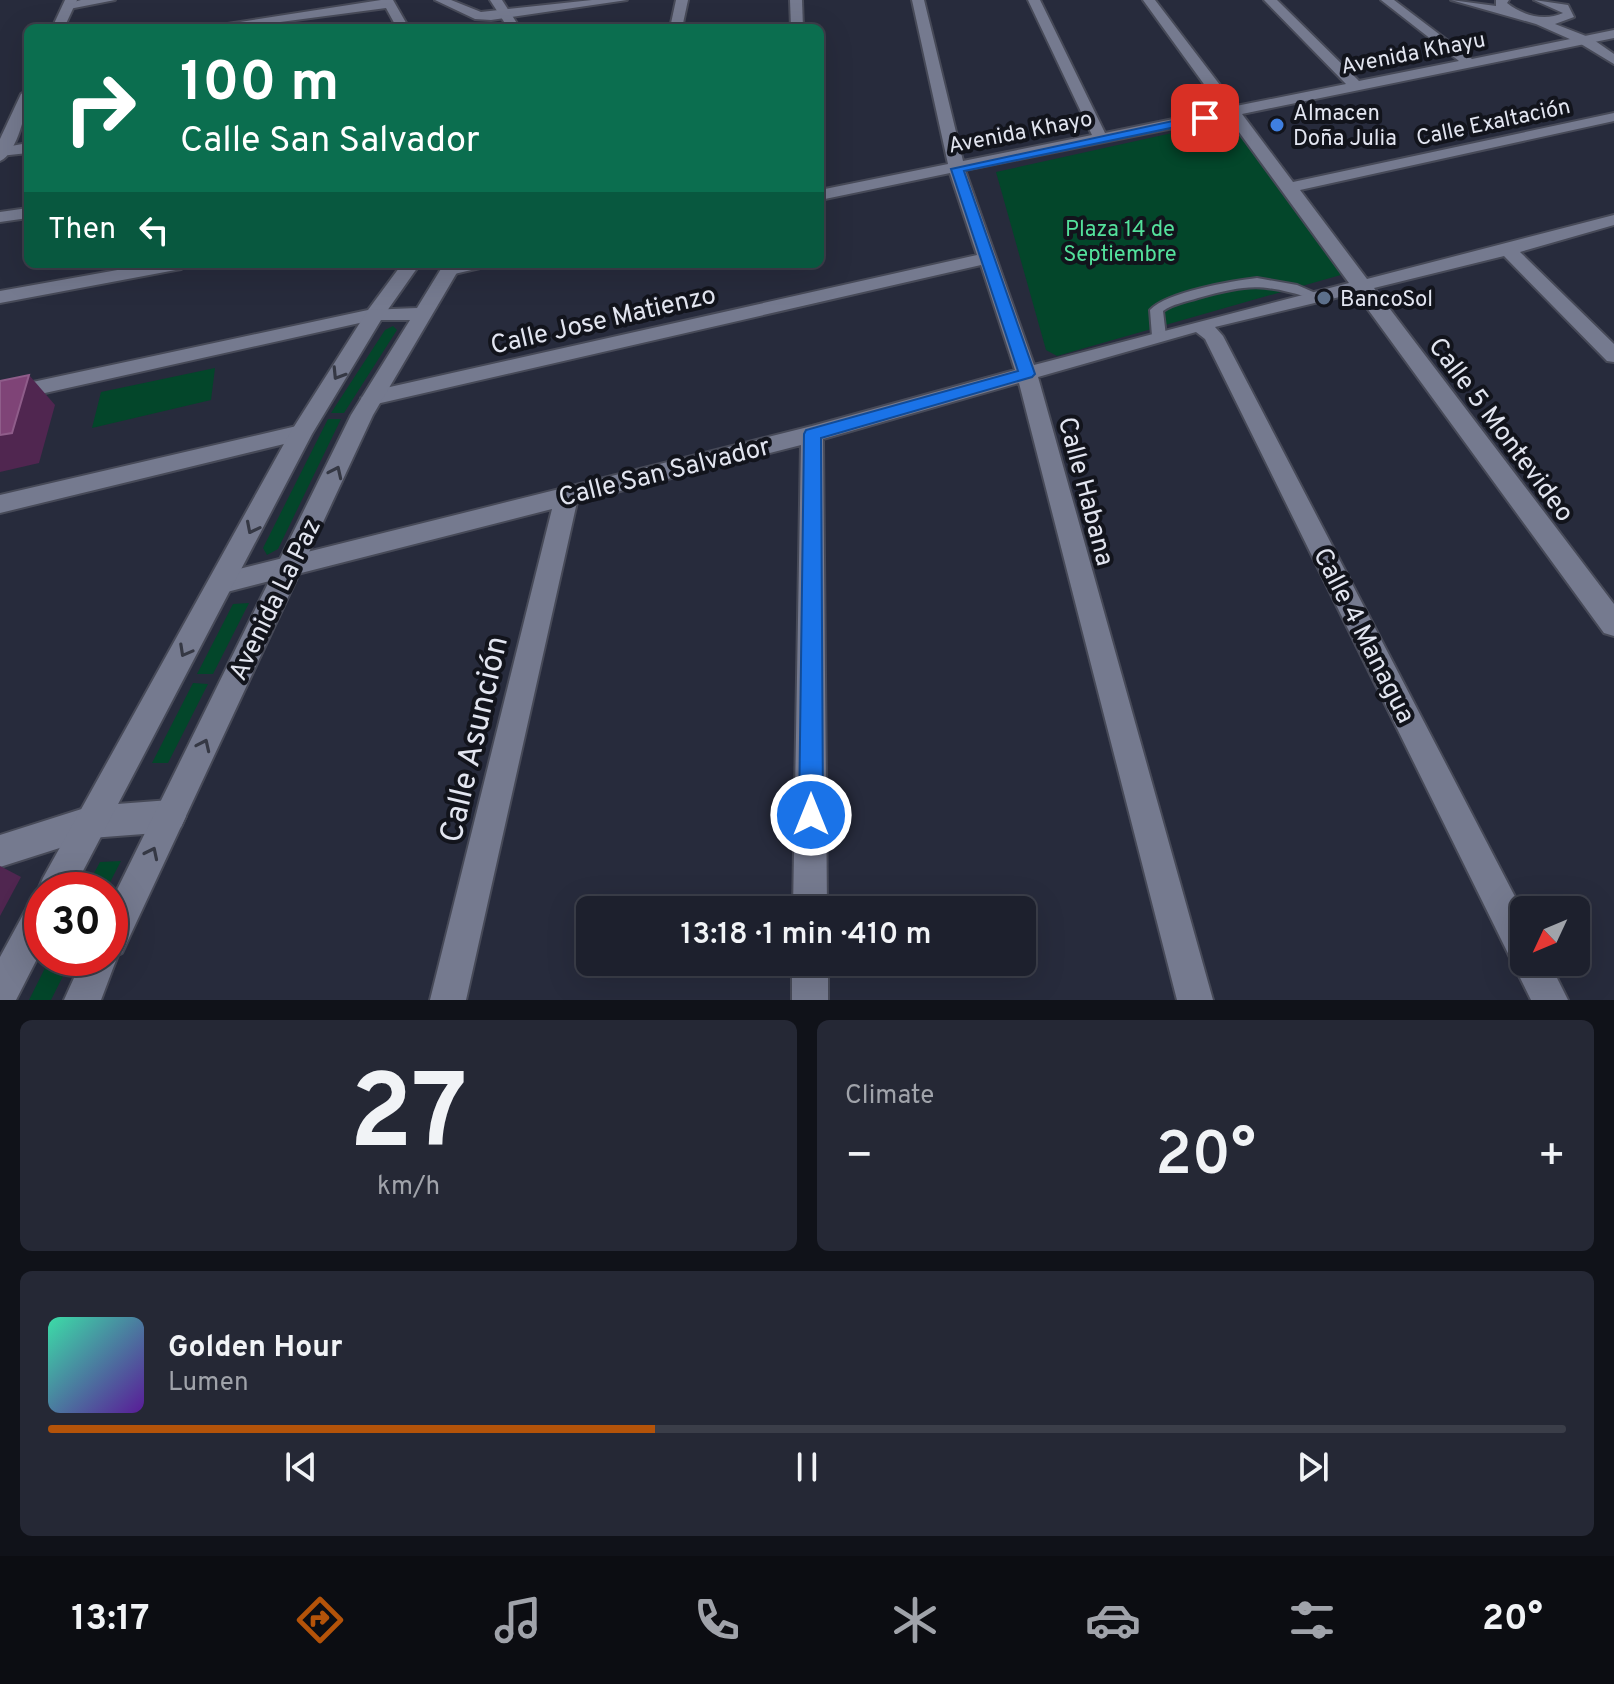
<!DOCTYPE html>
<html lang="en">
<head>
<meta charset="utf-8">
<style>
  body { margin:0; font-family:Overpass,sans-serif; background:#252835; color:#f1f3f6; height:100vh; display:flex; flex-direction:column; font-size:30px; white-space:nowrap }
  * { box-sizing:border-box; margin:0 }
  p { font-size:26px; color:#a0a3aa }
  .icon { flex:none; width:44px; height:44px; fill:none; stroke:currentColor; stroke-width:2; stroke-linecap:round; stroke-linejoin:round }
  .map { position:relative; height:1000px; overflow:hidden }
  .details { display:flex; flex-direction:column; gap:20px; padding:20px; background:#101219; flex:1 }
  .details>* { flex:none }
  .banner { position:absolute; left:24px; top:24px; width:800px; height:244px; border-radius:12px; box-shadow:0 8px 32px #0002,0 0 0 2px #3b3e49; background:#0b6e4f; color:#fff; overflow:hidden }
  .needle { width:52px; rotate:226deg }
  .tools { position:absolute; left:1510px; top:896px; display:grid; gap:16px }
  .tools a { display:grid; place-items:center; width:80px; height:80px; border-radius:12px; background:#1d202d; box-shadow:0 8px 32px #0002,0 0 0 2px #3b3e49; font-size:40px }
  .speed { position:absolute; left:24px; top:872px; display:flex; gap:16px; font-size:40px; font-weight:700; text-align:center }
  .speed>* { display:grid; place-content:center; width:104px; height:104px; border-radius:50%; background:#1d202d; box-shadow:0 8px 32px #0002,0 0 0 2px #3b3e49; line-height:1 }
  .speed .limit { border:12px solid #d22; background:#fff; color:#111 }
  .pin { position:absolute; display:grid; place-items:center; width:68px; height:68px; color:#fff; margin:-34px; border-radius:16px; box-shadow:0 4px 12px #0006 }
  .me { position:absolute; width:88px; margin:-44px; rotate:0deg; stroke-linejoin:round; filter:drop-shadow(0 0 6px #0008) }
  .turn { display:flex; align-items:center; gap:28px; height:168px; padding:0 24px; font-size:36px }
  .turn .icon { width:104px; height:104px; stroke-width:2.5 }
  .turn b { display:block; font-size:56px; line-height:68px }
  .then { display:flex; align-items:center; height:76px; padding:0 24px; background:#0003; gap:16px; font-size:30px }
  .big { font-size:60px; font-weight:600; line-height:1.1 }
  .details .card { flex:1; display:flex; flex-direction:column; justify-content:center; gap:12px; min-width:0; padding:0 28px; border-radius:12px; background:#252835 }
  .details .dial { align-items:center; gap:0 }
  .dial b { font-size:104px; line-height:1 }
  .song { display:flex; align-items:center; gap:24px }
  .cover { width:96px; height:96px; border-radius:12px; background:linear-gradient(135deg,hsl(160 70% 55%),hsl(270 70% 35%)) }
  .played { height:8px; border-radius:4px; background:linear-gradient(90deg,#b45309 40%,#3b3e49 40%) }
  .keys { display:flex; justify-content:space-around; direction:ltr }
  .heat { display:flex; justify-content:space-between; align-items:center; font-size:44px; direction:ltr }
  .details .tiles { flex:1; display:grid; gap:20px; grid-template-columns:1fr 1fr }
  .card:last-child { grid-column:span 2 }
  .trip { position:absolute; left:576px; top:896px; width:460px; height:80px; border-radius:12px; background:#1d202d; box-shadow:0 8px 32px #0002,0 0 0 2px #3b3e49; font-weight:600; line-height:80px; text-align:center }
  .menu { display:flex; height:128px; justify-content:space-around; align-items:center; background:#0c0d12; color:#a0a3aa }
  .menu .icon { width:56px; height:56px }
  .menu .active { color:#b45309 }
  .menu b { font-size:36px; color:#f1f3f6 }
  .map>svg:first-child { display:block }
</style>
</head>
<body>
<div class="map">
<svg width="1614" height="1000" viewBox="0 0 1614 1000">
  <rect width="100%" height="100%" fill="#272b3c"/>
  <g fill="#03462a">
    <polygon points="1222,122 1234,123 1344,274 1057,356 1046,350 996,172"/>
    <polygon points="393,326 397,330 344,413 331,413 385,330"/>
    <polygon points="215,368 211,400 92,428 101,392"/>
    <polygon points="328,419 341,419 278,549 267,555 263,548"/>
    <polygon points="249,603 213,674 197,674 233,604"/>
    <polygon points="193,683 208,684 168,763 152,763"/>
    <polygon points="121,861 106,890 85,890 100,862"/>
    <polygon points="50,958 72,958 51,1000 29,1000"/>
  </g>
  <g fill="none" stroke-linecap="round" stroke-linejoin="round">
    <defs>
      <path id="service" d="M 1257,278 L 1297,285 L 1320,295 L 1314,299 C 1262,284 1251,283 1198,298 C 1185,302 1173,304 1163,311 L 1166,336 L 1159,340 L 1152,336 L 1150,310 C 1167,292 1231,281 1257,278 Z"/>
      <g id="minor">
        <polygon points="81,0 115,0 69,9 63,5"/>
        <polygon points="381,0 393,0 409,28 397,28 386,8 236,28 202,28"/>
        <polygon points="435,0 451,0 481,12 592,0 627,0 491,20 475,19"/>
        <polygon points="676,0 688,0 682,28 670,28"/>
        <polygon points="790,0 802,0 803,28 791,28"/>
        <path d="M 912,0 L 924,0 L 963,161 L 1092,135 L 1028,0 L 1040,0 L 1105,133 L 1222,109 L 1143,0 L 1155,0 L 1236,106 L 1346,84 L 1264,0 L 1277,0 L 1359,81 L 1459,61 L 1381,0 L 1394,0 L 1472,59 L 1614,30 L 1614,38 L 1242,114 L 1293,182 L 1614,113 L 1614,121 L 1300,190 L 1367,279 L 1614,215 L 1614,225 L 1520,252 L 1614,344 L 1614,362 L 1607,361 L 1504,256 L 1374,288 L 1614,604 L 1614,636 L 1604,633 L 1356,293 L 1215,327 L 1223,336 L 1524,914 L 1524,962 L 1549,962 L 1568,1000 L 1531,1000 L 1205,339 L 1196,332 L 1038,377 L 1213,1000 L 1177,1000 L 1019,383 L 823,439 L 827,910 L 793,910 L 801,445 L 577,502 L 466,1000 L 430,1000 L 552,509 L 223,593 L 214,590 L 210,583 L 214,576 L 223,573 L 812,426 L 1015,370 L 981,265 L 372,405 L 361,398 L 372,391 L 977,255 L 950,173 L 820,200 L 820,190 L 948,164 ZM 1228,117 L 1349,283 L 1034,365 L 965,170 Z"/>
        <polygon points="28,143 28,153 0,156 0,148"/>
        <polygon points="28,208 28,218 0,222 0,212"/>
        <polygon points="151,264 190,264 181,269 0,303 0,291"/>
        <polygon points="402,264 420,264 382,318 0,403 0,389 368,310"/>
        <polygon points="448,264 483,264 480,268 450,275 441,269"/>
        <polygon points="301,425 309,428 312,433 309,438 0,513 0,495"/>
        <rect x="792" y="962" width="36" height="38"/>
      </g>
      <g id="tertiary">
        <polygon points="65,0 77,0 64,28 52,28"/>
        <path d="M 1451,0 L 1496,6 L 1496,0 L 1509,0 L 1507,3 C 1522,15 1544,22 1563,13 L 1534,0 L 1568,5 L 1574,17 L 1555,24 L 1591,38 L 1614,54 L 1614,64 L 1581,44 L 1536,24 Z"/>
        <path d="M 28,90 C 28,107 17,154 0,161 L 0,139 L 21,94 Z"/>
        <polygon points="170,800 181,805 186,816 181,827 170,832 91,838 0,867 0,835 91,806"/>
      </g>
      <g id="secondary">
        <polygon points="490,0 502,0 520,28 508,28"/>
        <polygon points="444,264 462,264 373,415 122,953 118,955 101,1000 64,1000 83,958 110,958 110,904 351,415 410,320 381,320 312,434 73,890 42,890 42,949 16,1000 0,1000 0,957 30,902 41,897 38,890 43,878 290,433 368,310 417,308"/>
      </g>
    </defs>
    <use href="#service" stroke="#474a58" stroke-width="4"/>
    <use href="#minor" stroke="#474a58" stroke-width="4"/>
    <use href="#tertiary" stroke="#474a58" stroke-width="4"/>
    <use href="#secondary" stroke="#474a58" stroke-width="4"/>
    <use href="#service" fill="#757a8f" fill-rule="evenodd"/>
    <use href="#minor" fill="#757a8f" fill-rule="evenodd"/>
    <use href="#tertiary" fill="#757a8f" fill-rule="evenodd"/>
    <use href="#secondary" fill="#757a8f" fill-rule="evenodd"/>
  </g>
  <g fill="#502650">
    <polygon points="29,375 55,405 39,463 0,472 0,435"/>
    <polygon points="0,866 21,877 0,916"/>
  </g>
  <polygon fill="#7f4477" stroke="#8f5d8a" stroke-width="2" points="29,375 12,433 0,435 0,381"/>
  <defs><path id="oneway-chevron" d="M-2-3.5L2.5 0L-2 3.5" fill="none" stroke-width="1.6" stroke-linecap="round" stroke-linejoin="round" transform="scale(2)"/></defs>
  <g stroke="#353844">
    <use href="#oneway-chevron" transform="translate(338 374) rotate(122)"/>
    <use href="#oneway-chevron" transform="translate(336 472) rotate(-65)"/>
    <use href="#oneway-chevron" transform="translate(252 528) rotate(117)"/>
    <use href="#oneway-chevron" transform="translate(185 651) rotate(119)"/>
    <use href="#oneway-chevron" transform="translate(204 745) rotate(-65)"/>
    <use href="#oneway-chevron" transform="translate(152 853) rotate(-64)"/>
  </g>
  <polygon fill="#1a73e8" stroke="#114b97" stroke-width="2" points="1205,114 1209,120 964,171 1035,374 1032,377 821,438 823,815 819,823 811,827 802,823 799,815 804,434 806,430 1018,371 951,169"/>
  <circle fill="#3f7fe0" stroke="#12141c" stroke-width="3" cx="1277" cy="125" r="8"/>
  <circle fill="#5c6f8a" stroke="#12141c" stroke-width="3" cx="1324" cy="298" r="8"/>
  <g text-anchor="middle" stroke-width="8" stroke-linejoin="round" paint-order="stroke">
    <g font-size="22" fill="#e2e5f0" stroke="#12141c">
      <text transform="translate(1413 52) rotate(-11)" y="8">Avenida Khayu</text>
      <text transform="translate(1493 121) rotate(-12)" y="8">Calle Exaltación</text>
      <text transform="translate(1020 131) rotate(-11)" y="8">Avenida Khayo</text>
    </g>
    <g font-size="22" fill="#e2e5f0" stroke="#12141c" text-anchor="start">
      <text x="1293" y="120">Almacen<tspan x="1293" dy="25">Doña Julia</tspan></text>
      <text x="1340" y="306">BancoSol</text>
    </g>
    <g font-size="22" fill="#53e09b" stroke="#12141c">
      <text x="1120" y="236">Plaza 14 de<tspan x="1120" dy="25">Septiembre</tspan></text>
    </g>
    <g font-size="26" fill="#e2e5f0" stroke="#12141c">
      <text transform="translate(603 319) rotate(-13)" y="9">Calle Jose Matienzo</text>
      <text transform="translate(1502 429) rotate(53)" y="9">Calle 5 Montevideo</text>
      <text transform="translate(664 471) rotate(-14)" y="9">Calle San Salvador</text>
      <text transform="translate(1087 491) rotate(75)" y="9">Calle Habana</text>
      <text transform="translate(274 599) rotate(-64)" y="9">Avenida La Paz</text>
      <text transform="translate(1365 635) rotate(63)" y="9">Calle 4 Managua</text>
    </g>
    <g font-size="32" fill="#e2e5f0" stroke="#12141c">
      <text transform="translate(473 739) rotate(-77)" y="11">Calle Asunción</text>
    </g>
  </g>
</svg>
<div class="tools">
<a><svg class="needle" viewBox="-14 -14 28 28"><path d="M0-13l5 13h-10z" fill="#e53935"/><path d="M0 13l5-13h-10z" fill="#a0a3aa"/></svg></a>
</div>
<div class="speed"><div class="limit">30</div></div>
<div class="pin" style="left:1205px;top:118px;background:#d93025"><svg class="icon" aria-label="arrive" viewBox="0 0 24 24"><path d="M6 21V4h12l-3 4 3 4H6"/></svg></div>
<svg class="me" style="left:811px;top:815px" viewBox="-20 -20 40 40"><circle r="17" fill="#1a73e8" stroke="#fff" stroke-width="3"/><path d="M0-11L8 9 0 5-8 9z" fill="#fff"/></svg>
<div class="trip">13:18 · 1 min · 410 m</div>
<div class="banner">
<div class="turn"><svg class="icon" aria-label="right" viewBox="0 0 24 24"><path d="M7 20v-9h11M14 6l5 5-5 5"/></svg><div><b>100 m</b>Calle San Salvador</div></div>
<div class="then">Then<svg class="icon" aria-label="left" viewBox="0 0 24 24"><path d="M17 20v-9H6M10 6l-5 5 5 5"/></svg></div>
</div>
</div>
<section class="details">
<div class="tiles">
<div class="card dial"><b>27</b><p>km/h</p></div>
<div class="card"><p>Climate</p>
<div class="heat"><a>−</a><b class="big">20°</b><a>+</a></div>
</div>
<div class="card">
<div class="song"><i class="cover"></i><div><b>Golden Hour</b><p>Lumen</p></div></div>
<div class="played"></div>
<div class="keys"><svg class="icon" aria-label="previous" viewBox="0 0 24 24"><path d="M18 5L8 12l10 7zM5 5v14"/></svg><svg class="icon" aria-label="pause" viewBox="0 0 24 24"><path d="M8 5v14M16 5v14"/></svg><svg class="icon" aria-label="next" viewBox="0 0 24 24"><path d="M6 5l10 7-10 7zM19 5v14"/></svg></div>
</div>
</div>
</section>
<nav class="menu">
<b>13:17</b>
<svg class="icon active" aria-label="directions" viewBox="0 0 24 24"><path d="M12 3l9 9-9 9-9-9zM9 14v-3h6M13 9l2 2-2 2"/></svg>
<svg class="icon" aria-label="music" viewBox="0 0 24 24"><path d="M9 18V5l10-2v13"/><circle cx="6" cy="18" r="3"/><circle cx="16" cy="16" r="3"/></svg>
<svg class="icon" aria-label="phone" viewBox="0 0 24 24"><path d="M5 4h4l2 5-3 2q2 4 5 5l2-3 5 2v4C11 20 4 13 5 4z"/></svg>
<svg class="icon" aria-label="climate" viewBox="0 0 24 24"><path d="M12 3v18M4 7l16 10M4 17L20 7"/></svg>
<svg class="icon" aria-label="car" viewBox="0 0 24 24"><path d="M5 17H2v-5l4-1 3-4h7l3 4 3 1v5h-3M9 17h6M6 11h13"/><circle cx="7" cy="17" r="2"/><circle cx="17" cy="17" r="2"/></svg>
<svg class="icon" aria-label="filters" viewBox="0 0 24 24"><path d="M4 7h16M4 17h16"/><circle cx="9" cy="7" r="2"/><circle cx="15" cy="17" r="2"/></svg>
<b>20°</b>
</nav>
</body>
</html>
